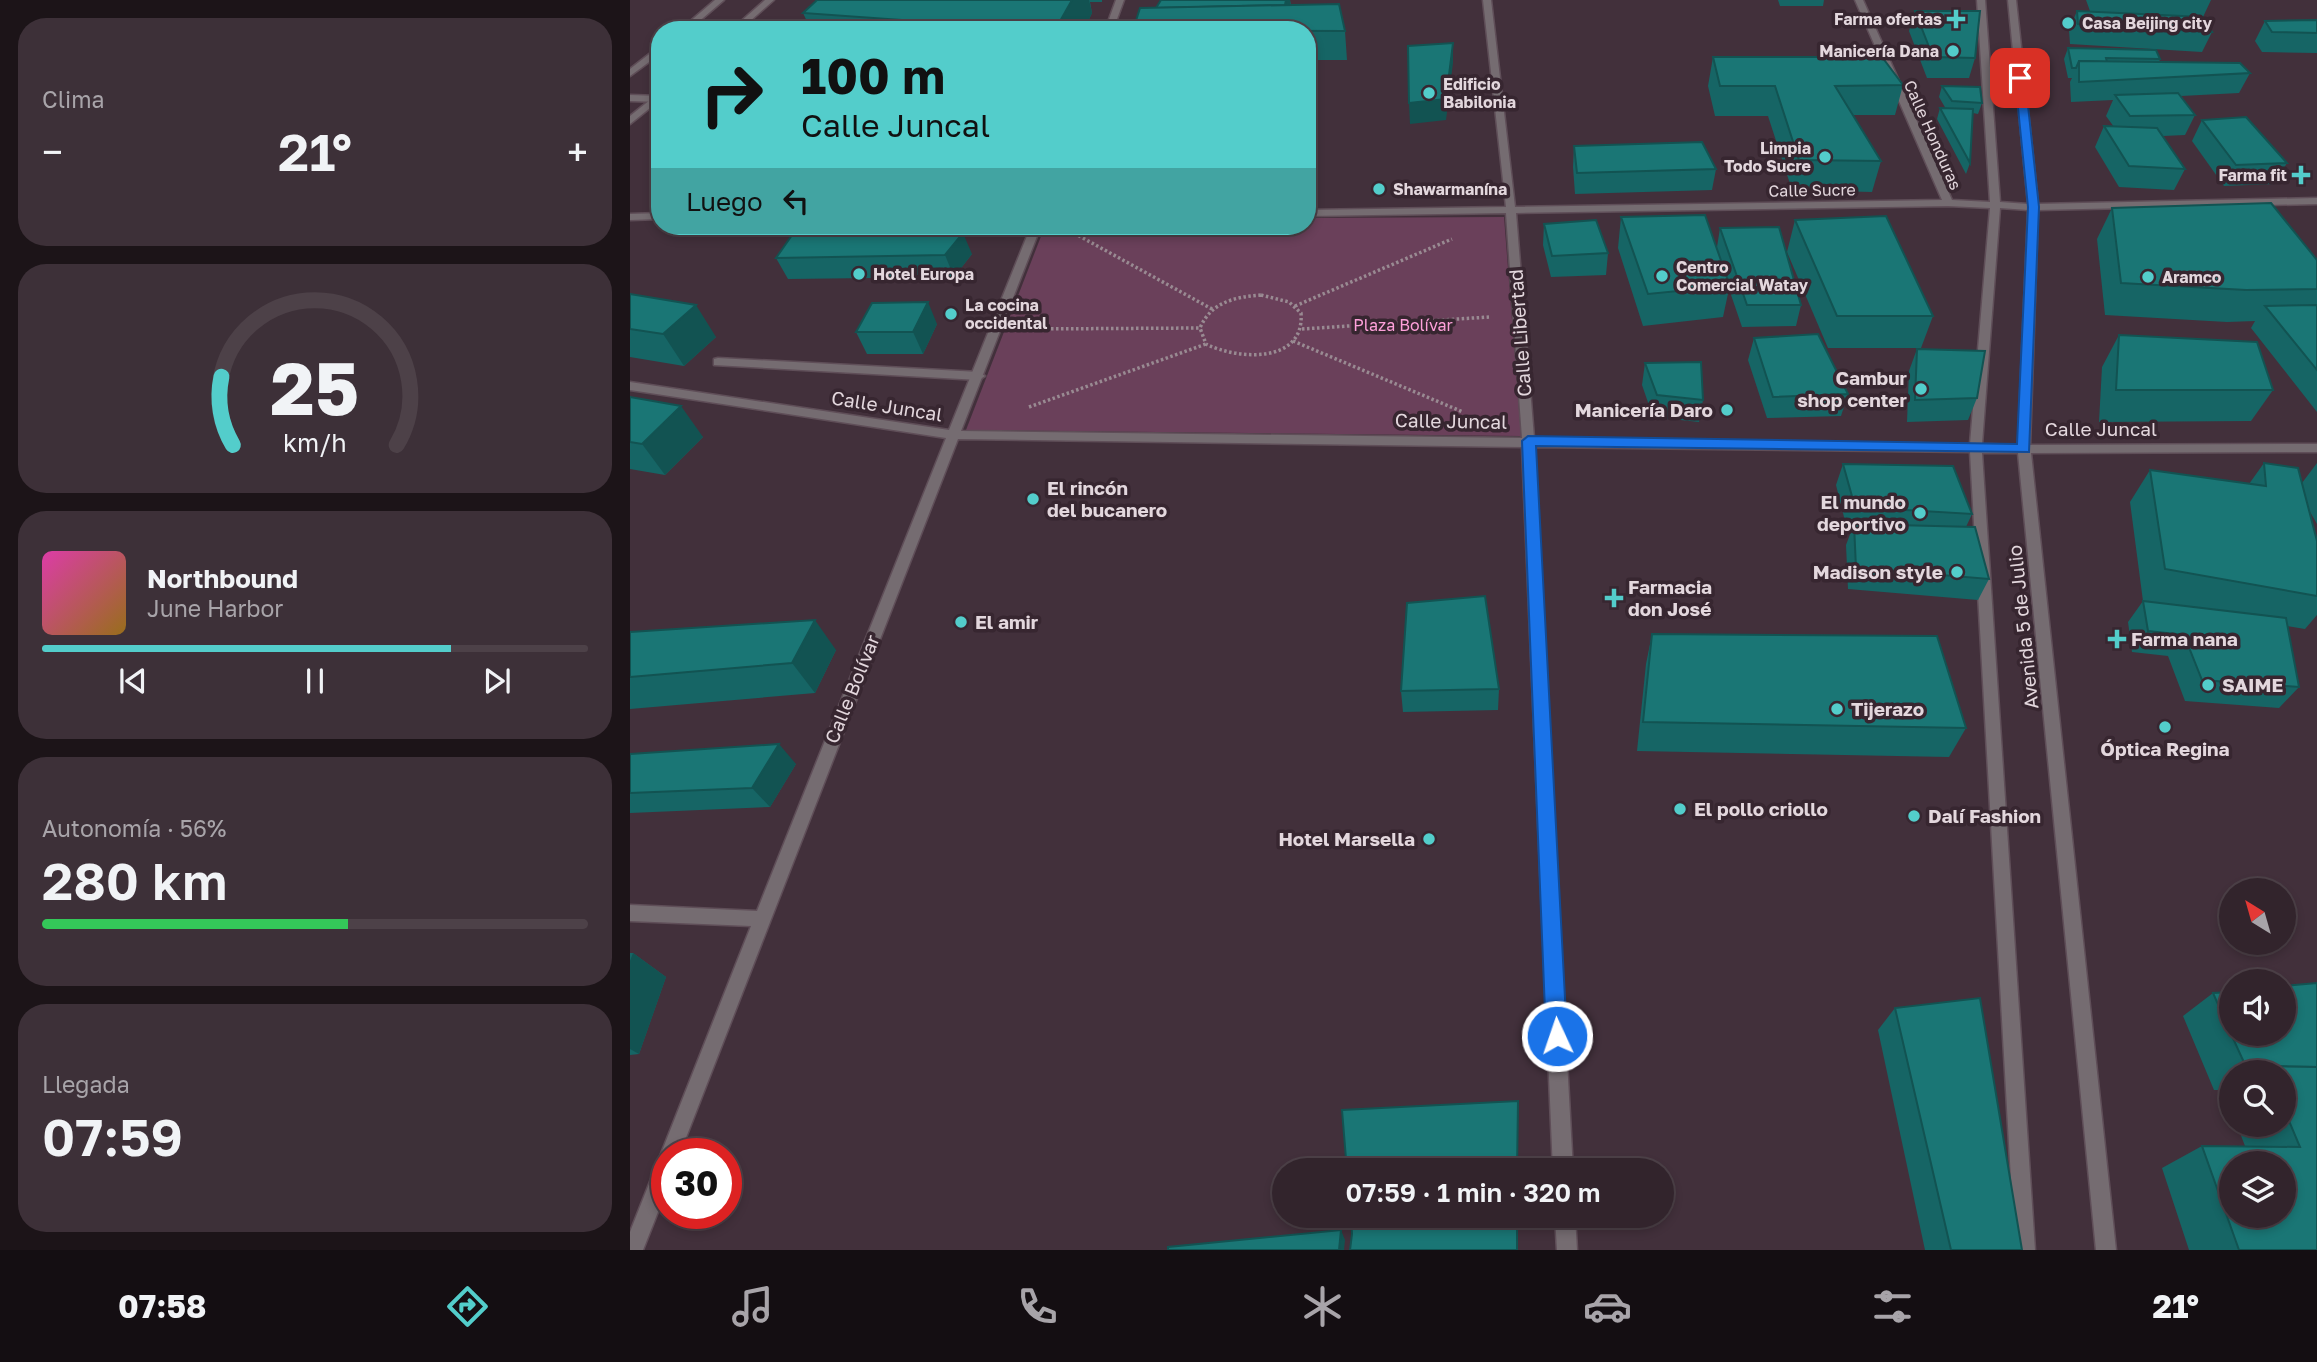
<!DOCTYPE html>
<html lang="es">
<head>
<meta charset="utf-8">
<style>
  body { margin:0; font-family:"Golos Text",sans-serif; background:#3d3038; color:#f1f3f6; height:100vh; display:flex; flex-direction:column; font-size:26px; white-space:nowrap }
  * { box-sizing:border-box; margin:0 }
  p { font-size:23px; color:#a8a4a9 }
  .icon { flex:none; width:38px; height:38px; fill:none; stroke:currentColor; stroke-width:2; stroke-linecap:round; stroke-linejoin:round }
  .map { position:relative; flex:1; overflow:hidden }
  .side { display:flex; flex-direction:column; gap:18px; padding:18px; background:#1c1418; width:630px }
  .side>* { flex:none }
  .hud { position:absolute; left:21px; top:21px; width:665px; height:214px; border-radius:28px; box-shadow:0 4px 10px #0003,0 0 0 2px #4d4148; background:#53cdcb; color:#111; overflow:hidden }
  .needle { width:46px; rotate:323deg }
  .buttons { position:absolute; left:1589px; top:878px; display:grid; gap:14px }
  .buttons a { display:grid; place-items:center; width:77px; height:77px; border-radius:50%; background:#32242c; box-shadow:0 4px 10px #0003,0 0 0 2px #4d4148; font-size:35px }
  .speed { position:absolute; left:21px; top:1138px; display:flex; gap:14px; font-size:35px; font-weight:700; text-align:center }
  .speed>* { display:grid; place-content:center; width:91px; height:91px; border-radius:50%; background:#32242c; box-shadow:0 4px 10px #0003,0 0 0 2px #4d4148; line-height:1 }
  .speed .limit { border:10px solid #d22; background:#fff; color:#111 }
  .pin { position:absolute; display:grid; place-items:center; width:60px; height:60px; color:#fff; margin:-30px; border-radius:14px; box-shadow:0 4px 10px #0006 }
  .me { position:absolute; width:77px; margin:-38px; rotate:357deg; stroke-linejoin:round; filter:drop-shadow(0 0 5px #0008) }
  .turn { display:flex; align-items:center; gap:24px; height:147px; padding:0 35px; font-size:32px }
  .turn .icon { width:91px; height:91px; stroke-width:2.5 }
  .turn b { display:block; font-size:49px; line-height:60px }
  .then { display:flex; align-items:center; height:66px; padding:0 35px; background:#0003; gap:14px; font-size:26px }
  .big { font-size:52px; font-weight:600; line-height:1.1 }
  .side .widget { flex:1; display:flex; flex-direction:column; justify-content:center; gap:10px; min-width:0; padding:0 24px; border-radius:28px; background:#3d3038 }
  .side .dial { align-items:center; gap:0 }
  .dial svg { height:182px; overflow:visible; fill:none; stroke:#4d4148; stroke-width:7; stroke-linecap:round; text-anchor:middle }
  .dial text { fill:#f1f3f6; stroke:none }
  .song { display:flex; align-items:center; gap:21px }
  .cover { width:84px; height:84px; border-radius:10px; background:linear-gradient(135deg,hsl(320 70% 55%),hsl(40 70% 35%)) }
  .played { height:7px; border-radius:4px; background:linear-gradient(90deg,#53cdcb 75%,#4d4148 75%) }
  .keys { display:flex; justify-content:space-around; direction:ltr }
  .heat { display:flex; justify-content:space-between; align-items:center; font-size:38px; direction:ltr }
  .charge { height:10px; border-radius:5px; background:linear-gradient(90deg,#34c759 56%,#4d4148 0) }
  .trip { position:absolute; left:642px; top:1158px; width:402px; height:70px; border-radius:35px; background:#32242c; box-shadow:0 4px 10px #0003,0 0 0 2px #4d4148; font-weight:600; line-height:70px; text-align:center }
  .tab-bar { display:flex; height:112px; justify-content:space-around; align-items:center; background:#140e12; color:#a8a4a9 }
  .tab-bar .icon { width:49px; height:49px }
  .tab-bar .active { color:#53cdcb }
  .tab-bar b { font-size:32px; color:#f1f3f6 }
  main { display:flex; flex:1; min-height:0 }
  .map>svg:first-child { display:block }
</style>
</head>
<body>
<main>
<section class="side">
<div class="widget"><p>Clima</p>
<div class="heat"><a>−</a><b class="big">21°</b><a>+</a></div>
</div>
<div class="widget dial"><svg viewBox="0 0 100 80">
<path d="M14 69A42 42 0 1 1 86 69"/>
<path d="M14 69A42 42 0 0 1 9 39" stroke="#53cdcb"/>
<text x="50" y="56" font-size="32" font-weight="700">25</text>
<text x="50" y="72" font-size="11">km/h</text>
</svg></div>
<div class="widget">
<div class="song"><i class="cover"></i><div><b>Northbound</b><p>June Harbor</p></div></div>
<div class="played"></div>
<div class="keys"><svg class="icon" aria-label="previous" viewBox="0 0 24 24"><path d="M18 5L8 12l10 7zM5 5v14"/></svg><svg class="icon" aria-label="pause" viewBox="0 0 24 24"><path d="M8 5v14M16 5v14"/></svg><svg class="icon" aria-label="next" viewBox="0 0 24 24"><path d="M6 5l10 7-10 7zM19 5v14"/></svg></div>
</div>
<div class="widget"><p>Autonomía · 56%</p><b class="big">280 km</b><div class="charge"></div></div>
<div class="widget"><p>Llegada</p><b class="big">07:59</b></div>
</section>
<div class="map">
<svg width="1687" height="1250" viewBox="0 0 1687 1250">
  <rect width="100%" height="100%" fill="#42303b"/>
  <polygon fill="#6a405a" points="874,217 891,436 336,430 415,226 677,226 677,218"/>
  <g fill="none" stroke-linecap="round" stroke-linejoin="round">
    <defs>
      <polygon id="service" points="88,358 349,372 355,376 349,380 84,365 84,359"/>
      <g id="minor">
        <polygon points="486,0 494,0 483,30 475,30"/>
        <path d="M 853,0 L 861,0 L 885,207 L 1312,200 L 1225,0 L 1233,0 L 1322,200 L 1360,202 L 1347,0 L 1355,0 L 1370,202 L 1398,204 L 1378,0 L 1386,0 L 1408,204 L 1687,198 L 1687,204 L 1408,210 L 1400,445 L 1687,444 L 1687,452 L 1401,453 L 1486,1250 L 1466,1250 L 1388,453 L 1352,453 L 1405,1250 L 1385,1250 L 1340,452 L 904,447 L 943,1171 L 923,1171 L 892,447 L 328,439 L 50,1153 L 37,1153 L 37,1189 L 13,1250 L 0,1250 L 0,1232 L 121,926 L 0,921 L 0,905 L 127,911 L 316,438 L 0,390 L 0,382 L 319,430 L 401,226 L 411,226 L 331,431 L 892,438 L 876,213 L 677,216 L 677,210 L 876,207 ZM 1318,206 L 1360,208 L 1340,444 L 904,438 L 886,213 ZM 1370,208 L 1398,210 L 1388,445 L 1352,444 Z"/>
        <polygon points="0,95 30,96 30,102 0,101"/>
        <polygon points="30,213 30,219 0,220 0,214"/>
        <polygon points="925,1216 945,1216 947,1250 927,1250"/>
      </g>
      <g id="tertiary">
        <polygon points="85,0 94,0 59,30 50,30"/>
        <polygon points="135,0 144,0 110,30 101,30"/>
        <polygon points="27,48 30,48 30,54 0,76 0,69"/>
        <polygon points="30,92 30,100 0,124 0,116"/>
      </g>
    </defs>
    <use href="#service" stroke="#5f4e58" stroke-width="3"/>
    <use href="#minor" stroke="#5f4e58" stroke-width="3"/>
    <use href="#tertiary" stroke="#5f4e58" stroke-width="3"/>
    <g stroke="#998a92" stroke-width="3.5" stroke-dasharray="2.5 2.5" stroke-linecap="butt">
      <polyline points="431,226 582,309"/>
      <path d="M 631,295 L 659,302 L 671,313 C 675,364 608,360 576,344 L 570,328 C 581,302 605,297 631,295 Z"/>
      <polyline points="665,306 822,239"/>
      <polyline points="396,329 570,328"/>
      <polyline points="672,329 859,317"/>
      <polyline points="663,341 833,412"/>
      <polyline points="399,407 576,344"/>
    </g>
    <use href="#service" fill="#756c71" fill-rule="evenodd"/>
    <use href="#minor" fill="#756c71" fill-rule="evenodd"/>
    <use href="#tertiary" fill="#756c71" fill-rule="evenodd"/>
  </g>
  <g fill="#166565">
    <polygon points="187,0 472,0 472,2 460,2 462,13 454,30 181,30 173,13"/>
    <polygon points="531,0 660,0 661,5 715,31 717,60 677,60 677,30 526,8"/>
    <polygon points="1148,0 1194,0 1193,6 1150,6"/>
    <polygon points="1456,0 1581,0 1573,17 1582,32 1572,52 1440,44 1439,30 1447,11 1460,11"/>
    <polygon points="1285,11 1345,58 1339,78 1297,78 1279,31"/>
    <polygon points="1687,20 1687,53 1632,52 1625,41 1635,21"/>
    <polygon points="1438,48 1530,59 1529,62 1620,73 1609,93 1551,96 1565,115 1555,135 1533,136 1555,169 1544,190 1489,187 1465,147 1474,126 1484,127 1476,116 1483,100 1441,102 1440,82 1442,78 1438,78 1434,59"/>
    <polygon points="1083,57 1273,85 1265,115 1223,115 1251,161 1242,192 1162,190 1138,116 1085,116 1078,86"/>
    <polygon points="677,68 684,98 680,129 677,129"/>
    <polygon points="1312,86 1352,103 1348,114 1343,113 1340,163 1336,174 1307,119 1310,108 1316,109 1309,97"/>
    <polygon points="1572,120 1657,163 1644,184 1594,186 1562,141"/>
    <polygon points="944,146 1086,169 1082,190 945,194 943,167"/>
    <polygon points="1482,208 1687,260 1687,412 1621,328 1625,321 1597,322 1475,315 1467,239"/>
    <polygon points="991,217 1087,247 1090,228 1171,305 1166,326 1112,327 1099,289 1093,317 1013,326 988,248"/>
    <polygon points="1165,220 1303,316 1291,348 1198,348 1157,252"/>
    <polygon points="914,224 978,253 976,275 921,277 913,245"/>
    <polygon points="342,254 324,277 158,279 146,258"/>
    <polygon points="0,294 86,337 54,366 0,357"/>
    <polygon points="307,324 293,354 237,354 226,332"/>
    <polygon points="1489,335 1643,390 1621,421 1469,422 1472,367"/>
    <polygon points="1124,338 1218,394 1211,416 1137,418 1118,360"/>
    <polygon points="1287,349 1347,398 1338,420 1277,422 1279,371"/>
    <polygon points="1015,363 1073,400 1069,422 1023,417 1012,385"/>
    <polygon points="0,397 73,437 35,475 0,469"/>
    <polygon points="1634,463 1672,483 1687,463 1687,524 1679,510 1687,541 1687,615 1675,629 1657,626 1669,687 1649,708 1555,701 1538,656 1502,652 1498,622 1513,601 1500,502 1520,470 1619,484"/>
    <polygon points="1213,464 1342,514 1336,527 1359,579 1348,600 1218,589 1216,545 1222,529 1217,529 1206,485"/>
    <polygon points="0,632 206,650 185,693 0,709"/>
    <polygon points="1022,634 1336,728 1319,757 1007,751 1016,664"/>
    <polygon points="869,689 868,710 773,712 771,691"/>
    <polygon points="0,754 166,764 140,807 0,813"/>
    <polygon points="0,953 3,953 36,977 9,1054 0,1055"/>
    <polygon points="1583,993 1654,1034 1687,1250 1559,1250 1532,1168 1572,1146 1615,1146 1607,1125 1654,1125 1654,1073 1601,1073 1601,1111 1594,1092 1598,1090 1584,1090 1553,1016"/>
    <polygon points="1265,1008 1392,1250 1295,1250 1248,1030"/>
  </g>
  <g fill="#125352">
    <polygon points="442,0 459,0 462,13 454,30 425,30"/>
    <polygon points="656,0 660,0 661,9 654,8"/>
    <polygon points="823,43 823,63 816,120 780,124 779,103"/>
    <polygon points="681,68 684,98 680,129 677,109 677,91"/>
    <polygon points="333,233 342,254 324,277 315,255"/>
    <polygon points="298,302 307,324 293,354 283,332"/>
    <polygon points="66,305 86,337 54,366 33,334"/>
    <polygon points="51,406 73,437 35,475 12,444"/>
    <polygon points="185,620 206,650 185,693 162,663"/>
    <polygon points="149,744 166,764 140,807 122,788"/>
    <polygon points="3,953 36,977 9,1054 0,1049 0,961"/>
    <polygon points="711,1230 715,1240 714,1250 709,1250"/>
  </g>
  <g fill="#1a7675" stroke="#125352" stroke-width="2" fill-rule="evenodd">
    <polygon points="187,0 442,0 425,30 411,30 173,13"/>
    <polygon points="531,0 656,0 655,5 526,8"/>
    <polygon points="709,4 715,31 503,30 510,8"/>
    <polygon points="1285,11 1350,11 1345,58 1303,57"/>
    <polygon points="1447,11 1573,17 1582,32 1448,24"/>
    <polygon points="1687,20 1687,33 1642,32 1635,21"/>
    <polygon points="823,43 816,99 779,103 778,46"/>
    <polygon points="1438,48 1526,50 1530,59 1476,58 1477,62 1449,61 1446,68 1442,68"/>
    <polygon points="1083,57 1252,57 1273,85 1205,86 1251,161 1169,160 1145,86 1090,86"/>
    <polygon points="1449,61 1610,63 1620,73 1449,82"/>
    <polygon points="677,68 681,68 677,91"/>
    <polygon points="1312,86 1350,87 1352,103 1322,101"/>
    <polygon points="1548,93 1565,115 1500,116 1485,95"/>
    <polygon points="1310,108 1343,109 1340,163"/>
    <polygon points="1616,117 1657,163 1606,165 1572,120"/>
    <polygon points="1474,126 1527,128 1555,169 1499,166"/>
    <polygon points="1072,142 1086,169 947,173 944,146"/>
    <polygon points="1641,203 1687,260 1687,289 1616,290 1491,283 1482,208"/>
    <polygon points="1075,215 1100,286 1018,294 991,217"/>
    <polygon points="1256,216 1303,316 1207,316 1165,220"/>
    <polygon points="966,220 978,253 922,256 914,224"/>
    <polygon points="1149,227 1171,305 1117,305 1090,228"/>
    <polygon points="167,228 333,233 315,255 146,258"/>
    <polygon points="0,294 66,305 33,334 0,329"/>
    <polygon points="298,302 283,332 226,332 242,303"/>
    <polygon points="1687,305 1687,370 1635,306"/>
    <polygon points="1188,334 1218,394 1143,397 1124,338"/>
    <polygon points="1489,335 1627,342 1643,390 1486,390"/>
    <polygon points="1287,349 1355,351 1347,398 1285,400"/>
    <polygon points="1071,362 1073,400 1027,395 1015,363"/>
    <polygon points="0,397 51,406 12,444 0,442"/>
    <polygon points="1634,463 1668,468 1687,541 1687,596 1535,569 1520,470 1636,486"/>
    <polygon points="1213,464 1323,466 1342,514 1225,507"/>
    <polygon points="1224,524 1345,527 1359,579 1226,568"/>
    <polygon points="855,596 869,689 771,691 777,603"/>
    <polygon points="1513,601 1656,618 1669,687 1572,680 1554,635 1518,631"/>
    <polygon points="185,620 162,663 0,677 0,632"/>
    <polygon points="1022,634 1307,636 1336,728 1013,722"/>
    <polygon points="149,744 122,788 0,793 0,754"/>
    <polygon points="1687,983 1687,1067 1636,1066 1631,1069 1617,1069 1601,1034 1654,1034 1654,986"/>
    <polygon points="1601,992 1601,1034 1583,993"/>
    <polygon points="1350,998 1392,1250 1321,1250 1265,1008"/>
    <path d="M 1636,1066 L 1687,1067 L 1687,1250 L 1609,1250 L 1572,1146 L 1670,1147 L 1654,1109 L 1654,1073 L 1639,1073 ZM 1601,1164 L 1654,1164 L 1654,1216 L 1601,1216 Z"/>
    <polygon points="888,1101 887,1171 717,1171 712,1110"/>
    <polygon points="721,1216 887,1216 887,1250 720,1250 722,1234"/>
    <polygon points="711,1230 709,1250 538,1250 538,1247"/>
  </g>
  <polygon fill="#1a73e8" stroke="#114b97" stroke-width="2" points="1390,75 1395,78 1409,207 1399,452 906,446 937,1036 934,1043 927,1046 919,1043 916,1036 892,441 898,436 1387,444 1398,207 1385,78"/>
  <g fill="#53cdcb" stroke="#372630" stroke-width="2.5">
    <path d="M1322.5 8.5h7v7h7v7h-7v7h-7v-7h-7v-7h7z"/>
    <circle cx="1438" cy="23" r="7"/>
    <circle cx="1323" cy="51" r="7"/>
    <circle cx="799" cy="93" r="7"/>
    <circle cx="1195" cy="157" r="7"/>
    <path d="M1667.5 164.5h7v7h7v7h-7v7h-7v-7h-7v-7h7z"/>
    <circle cx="749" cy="189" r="7"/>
    <circle cx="229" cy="274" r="7"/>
    <circle cx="1032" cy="276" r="7"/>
    <circle cx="1518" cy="277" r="7"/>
    <circle cx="321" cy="314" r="7"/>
    <circle cx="1291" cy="389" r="7"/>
    <circle cx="1097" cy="410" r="7"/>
    <circle cx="403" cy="499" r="7"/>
    <circle cx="1290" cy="513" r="7"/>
    <circle cx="1327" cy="572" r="7"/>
    <path d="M980.5 587.5h7v7h7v7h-7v7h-7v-7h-7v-7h7z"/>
    <circle cx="331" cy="622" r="7"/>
    <path d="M1483.5 628.5h7v7h7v7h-7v7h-7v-7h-7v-7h7z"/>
    <circle cx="1578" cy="685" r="7"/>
    <circle cx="1207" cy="709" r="7"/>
    <circle cx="1535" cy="727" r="7"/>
    <circle cx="1050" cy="809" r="7"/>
    <circle cx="1284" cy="816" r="7"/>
    <circle cx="799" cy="839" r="7"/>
  </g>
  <g text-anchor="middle" stroke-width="7" stroke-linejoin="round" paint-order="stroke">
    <g font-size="16" font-weight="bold" fill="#e3d7dd" stroke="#372630" text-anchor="start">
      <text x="1312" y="25" text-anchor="end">Farma ofertas</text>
      <text x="1452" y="29">Casa Beijing city</text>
      <text x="1309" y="57" text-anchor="end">Manicería Dana</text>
      <text x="813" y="90">Edificio<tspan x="813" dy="18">Babilonia</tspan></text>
      <text x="1181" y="154" text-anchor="end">Limpia<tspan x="1181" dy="18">Todo Sucre</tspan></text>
      <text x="1657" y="181" text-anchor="end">Farma fit</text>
      <text x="763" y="195">Shawarmanína</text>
      <text x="1046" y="273">Centro<tspan x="1046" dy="18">Comercial Watay</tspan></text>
      <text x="243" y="280">Hotel Europa</text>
      <text x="1532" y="283">Aramco</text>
      <text x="335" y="311">La cocina<tspan x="335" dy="18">occidental</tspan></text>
    </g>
    <g font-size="16" fill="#e3d7dd" stroke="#372630">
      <text transform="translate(1303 135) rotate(66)" y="6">Calle Honduras</text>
      <text transform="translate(1182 190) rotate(-1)" y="6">Calle Sucre</text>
    </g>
    <g font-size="16" fill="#fea0da" stroke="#372630">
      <text x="773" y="331">Plaza Bolívar</text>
    </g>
    <g font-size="19" fill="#e3d7dd" stroke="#372630">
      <text transform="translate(890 333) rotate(-94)" y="7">Calle Libertad</text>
      <text transform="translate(257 406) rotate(9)" y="7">Calle Juncal</text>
      <text transform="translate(821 421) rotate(1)" y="7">Calle Juncal</text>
      <text x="1471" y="436">Calle Juncal</text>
      <text transform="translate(1393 627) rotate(-96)" y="7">Avenida 5 de Julio</text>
      <text transform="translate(222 689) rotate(-68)" y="7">Calle Bolívar</text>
    </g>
    <g font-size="19" font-weight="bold" fill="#e3d7dd" stroke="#372630" text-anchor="start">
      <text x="1277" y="385" text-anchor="end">Cambur<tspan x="1277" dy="22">shop center</tspan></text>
      <text x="1083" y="417" text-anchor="end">Manicería Daro</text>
      <text x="417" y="495">El rincón<tspan x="417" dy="22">del bucanero</tspan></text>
      <text x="1276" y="509" text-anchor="end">El mundo<tspan x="1276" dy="22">deportivo</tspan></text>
      <text x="1313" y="579" text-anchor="end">Madison style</text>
      <text x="998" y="594">Farmacia<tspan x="998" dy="22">don José</tspan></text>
      <text x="345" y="629">El amir</text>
      <text x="1501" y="646">Farma nana</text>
      <text x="1592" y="692">SAIME</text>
      <text x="1221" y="716">Tijerazo</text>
      <text x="1535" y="756" text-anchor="middle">Óptica Regina</text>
      <text x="1064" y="816">El pollo criollo</text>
      <text x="1298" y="823">Dalí Fashion</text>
      <text x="785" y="846" text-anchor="end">Hotel Marsella</text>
    </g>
  </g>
</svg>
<div class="buttons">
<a><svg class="needle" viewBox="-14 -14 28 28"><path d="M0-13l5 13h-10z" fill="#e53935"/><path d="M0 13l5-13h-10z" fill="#a8a4a9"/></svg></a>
<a><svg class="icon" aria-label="sound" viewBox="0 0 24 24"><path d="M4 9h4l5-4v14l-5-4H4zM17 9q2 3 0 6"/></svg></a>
<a><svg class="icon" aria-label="search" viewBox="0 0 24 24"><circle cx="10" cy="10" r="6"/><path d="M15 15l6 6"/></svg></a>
<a><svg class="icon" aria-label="layers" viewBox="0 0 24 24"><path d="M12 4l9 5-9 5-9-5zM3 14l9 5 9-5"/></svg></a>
</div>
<div class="speed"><div class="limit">30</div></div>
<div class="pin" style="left:1390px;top:78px;background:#d93025"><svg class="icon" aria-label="arrive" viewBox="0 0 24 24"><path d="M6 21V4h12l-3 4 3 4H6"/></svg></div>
<svg class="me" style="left:927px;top:1036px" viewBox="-20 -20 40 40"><circle r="17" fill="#1a73e8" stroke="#fff" stroke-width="3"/><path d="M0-11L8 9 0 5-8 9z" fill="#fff"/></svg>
<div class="trip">07:59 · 1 min · 320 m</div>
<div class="hud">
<div class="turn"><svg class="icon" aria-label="right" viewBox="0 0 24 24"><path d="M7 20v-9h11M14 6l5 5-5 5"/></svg><div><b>100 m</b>Calle Juncal</div></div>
<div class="then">Luego<svg class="icon" aria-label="left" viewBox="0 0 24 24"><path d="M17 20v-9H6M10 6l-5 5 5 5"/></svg></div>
</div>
</div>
</main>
<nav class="tab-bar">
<b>07:58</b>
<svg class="icon active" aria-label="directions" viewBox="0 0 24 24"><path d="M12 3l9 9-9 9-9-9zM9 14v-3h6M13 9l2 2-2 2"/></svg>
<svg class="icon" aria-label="music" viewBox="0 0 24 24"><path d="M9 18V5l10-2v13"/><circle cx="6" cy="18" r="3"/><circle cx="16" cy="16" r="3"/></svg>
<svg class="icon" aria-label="phone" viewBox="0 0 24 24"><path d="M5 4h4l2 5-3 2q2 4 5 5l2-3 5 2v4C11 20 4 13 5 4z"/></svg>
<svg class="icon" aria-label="climate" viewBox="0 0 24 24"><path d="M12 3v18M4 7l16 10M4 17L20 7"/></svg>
<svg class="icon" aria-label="car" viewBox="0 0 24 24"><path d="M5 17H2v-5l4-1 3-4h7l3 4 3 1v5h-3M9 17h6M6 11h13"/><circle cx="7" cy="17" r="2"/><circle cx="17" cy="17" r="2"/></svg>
<svg class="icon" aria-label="filters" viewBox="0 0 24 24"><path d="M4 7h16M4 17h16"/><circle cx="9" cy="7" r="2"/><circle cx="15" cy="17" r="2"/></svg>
<b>21°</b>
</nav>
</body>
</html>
